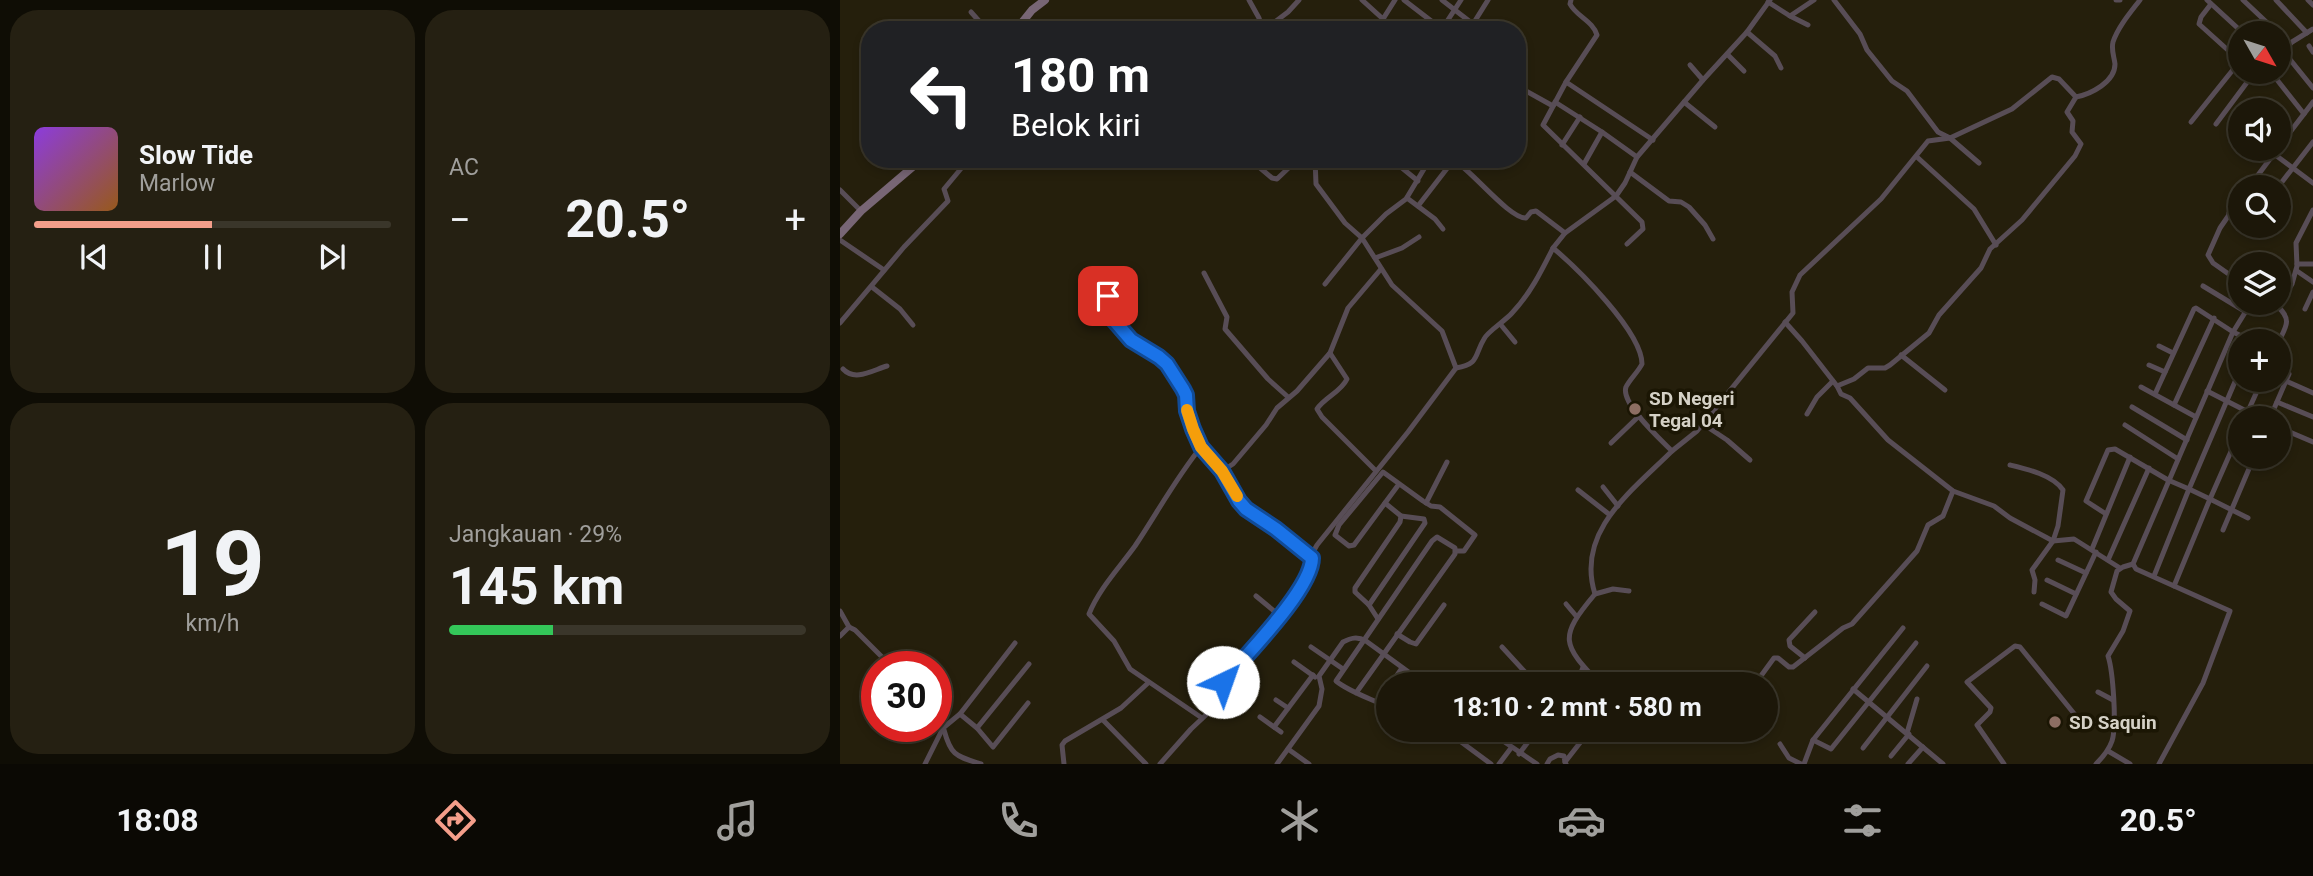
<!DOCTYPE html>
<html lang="id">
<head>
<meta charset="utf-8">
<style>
  body { margin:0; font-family:Roboto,sans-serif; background:#252012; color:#f1f3f6; height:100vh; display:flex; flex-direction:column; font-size:26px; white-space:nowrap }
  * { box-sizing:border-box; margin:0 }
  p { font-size:23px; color:#a09f9c }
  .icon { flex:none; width:38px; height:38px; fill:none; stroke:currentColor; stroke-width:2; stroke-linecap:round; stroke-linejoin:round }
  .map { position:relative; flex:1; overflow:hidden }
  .panel { display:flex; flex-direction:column; gap:10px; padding:10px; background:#0f0d05; width:840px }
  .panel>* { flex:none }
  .hud { position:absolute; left:21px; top:21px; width:665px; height:147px; border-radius:28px; box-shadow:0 4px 10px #0003,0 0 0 2px #3a362a; background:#202124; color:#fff; overflow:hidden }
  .needle { width:46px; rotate:129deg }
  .tools { position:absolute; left:1388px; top:21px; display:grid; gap:14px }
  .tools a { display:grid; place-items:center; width:63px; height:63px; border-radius:50%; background:#1c1709; box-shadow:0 4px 10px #0003,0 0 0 2px #3a362a; font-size:35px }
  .speed { position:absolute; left:21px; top:651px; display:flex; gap:14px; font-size:35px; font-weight:700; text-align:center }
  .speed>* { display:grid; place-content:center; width:91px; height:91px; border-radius:50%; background:#1c1709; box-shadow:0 4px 10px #0003,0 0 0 2px #3a362a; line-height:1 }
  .speed .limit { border:10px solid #d22; background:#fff; color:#111 }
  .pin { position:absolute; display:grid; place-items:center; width:60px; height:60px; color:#fff; margin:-30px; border-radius:14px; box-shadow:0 4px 10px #0006 }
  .me { position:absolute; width:77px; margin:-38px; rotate:42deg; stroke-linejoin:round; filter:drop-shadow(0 0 5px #0008) }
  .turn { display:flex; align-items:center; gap:24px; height:147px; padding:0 35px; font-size:32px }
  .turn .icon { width:91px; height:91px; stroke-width:2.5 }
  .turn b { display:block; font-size:49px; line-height:60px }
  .big { font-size:52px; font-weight:700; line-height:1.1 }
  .panel .card { flex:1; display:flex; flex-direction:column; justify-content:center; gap:10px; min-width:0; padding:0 24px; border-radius:28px; background:#252012 }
  .panel .dial { align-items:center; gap:0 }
  .dial b { font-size:91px; line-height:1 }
  .song { display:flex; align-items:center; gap:21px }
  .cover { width:84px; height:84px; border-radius:10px; background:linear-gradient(135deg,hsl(270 70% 55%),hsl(30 70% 35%)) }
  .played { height:7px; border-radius:4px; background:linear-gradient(90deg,#f49e8a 50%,#3a362a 50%) }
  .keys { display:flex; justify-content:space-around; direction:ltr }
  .heat { display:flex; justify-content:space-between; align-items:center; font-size:38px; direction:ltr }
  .charge { height:10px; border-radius:5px; background:linear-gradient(90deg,#34c759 29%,#3a362a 0) }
  .panel .tiles { flex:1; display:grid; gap:10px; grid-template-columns:repeat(2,1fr) }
  .trip { position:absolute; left:536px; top:672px; width:402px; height:70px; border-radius:35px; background:#1c1709; box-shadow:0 4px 10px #0003,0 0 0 2px #3a362a; font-weight:700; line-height:70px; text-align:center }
  .menu { display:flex; height:112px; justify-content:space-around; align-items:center; background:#0b0904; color:#a09f9c }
  .menu .icon { width:49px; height:49px }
  .menu .on { color:#f49e8a }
  .menu b { font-size:32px; color:#f1f3f6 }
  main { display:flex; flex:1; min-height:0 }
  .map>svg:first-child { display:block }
</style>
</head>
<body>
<main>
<section class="panel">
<div class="tiles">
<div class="card">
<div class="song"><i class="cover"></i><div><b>Slow Tide</b><p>Marlow</p></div></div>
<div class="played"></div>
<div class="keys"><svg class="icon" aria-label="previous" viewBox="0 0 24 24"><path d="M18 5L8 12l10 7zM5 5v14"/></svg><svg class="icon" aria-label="pause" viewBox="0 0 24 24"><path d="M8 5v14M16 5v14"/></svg><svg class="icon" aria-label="next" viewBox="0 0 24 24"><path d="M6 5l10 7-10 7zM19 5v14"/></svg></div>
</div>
<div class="card"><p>AC</p>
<div class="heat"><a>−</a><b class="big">20.5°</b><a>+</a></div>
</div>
<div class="card dial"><b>19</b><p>km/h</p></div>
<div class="card"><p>Jangkauan · 29%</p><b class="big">145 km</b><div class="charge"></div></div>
</div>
</section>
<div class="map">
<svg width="1473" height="764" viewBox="0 0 1473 764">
  <rect width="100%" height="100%" fill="#251f0c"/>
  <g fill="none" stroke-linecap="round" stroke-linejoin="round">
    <g stroke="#584d56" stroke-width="5">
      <polyline points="409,0 419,18 423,30"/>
      <polyline points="522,0 543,19 555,0"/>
      <polyline points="564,0 603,30"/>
      <polyline points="602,0 633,24 648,0"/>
      <path d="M 731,0 L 730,4 C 736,16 753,21 757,35 L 726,82 L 703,125 L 802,222 L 803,229 L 787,244"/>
      <polyline points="994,0 1020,34 1027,50 1052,81 1067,91 1098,132 1110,138 1139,163"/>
      <polyline points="1276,0 1280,0"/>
      <polyline points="1367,0 1403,33"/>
      <polyline points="1403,0 1438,33"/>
      <polyline points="1436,0 1467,33"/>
      <polyline points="1468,0 1473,5"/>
      <polyline points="928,2 950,16 974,0"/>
      <polyline points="1371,4 1361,17 1359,24 1400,61"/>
      <polyline points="131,12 147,30"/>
      <polyline points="950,16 968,25"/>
      <polyline points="602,29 621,0"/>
      <polyline points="424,30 448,12 459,0"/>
      <polyline points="536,30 543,19 553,30"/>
      <polyline points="907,32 935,56 941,68"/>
      <polyline points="1469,46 1473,52"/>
      <polyline points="1444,52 1473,88"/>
      <polyline points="887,54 904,71"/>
      <polyline points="1438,57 1452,42 1473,29"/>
      <polyline points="850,65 863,80"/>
      <polyline points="1434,76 1464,114"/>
      <polyline points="726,82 813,140"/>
      <polyline points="677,86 713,106"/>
      <path d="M 1236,97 C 1251,94 1275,82 1275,64 C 1274,56 1271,50 1273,42 C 1278,27 1290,13 1300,0"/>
      <polyline points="715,102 762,132 797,157"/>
      <polyline points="844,102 875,127"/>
      <polyline points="1351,122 1400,61"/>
      <polyline points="1376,124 1414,73 1418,72"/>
      <polyline points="722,145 740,117"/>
      <polyline points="1438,148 1473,102"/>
      <polyline points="1434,154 1473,183"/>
      <polyline points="1077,157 1134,209 1156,245"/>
      <path d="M 475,159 L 476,184 L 505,223 L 522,238 L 552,285 L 602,331 L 616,368 C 640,364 634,355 644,339 C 647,332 665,321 672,313 C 690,294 701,272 713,248 C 737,268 802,332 802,364 C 798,372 790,379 786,387 C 780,403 821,440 832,451 C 793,490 735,531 755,594 C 718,638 722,644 760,684"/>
      <polyline points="551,159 578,181"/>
      <polyline points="744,164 762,132"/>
      <polyline points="419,167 432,178 437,179 458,159"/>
      <polyline points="790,172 829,201 841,202 849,207 865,225 873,239"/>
      <polyline points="1409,187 1436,151"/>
      <polyline points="1438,187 1473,142"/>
      <polyline points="0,190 21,211"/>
      <polyline points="567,198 595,219 603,229"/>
      <polyline points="1400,199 1380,228 1368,255 1373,263 1400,282"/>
      <path d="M 578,206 L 612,162 L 615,161 C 633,172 670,219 686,218 L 691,212 L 696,211 L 725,233"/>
      <polyline points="1389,213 1400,221"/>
      <polyline points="1406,226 1408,226"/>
      <polyline points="0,240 44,270"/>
      <polyline points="713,248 725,233 776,196 785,183 797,157 863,80 907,32 930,0"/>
      <polyline points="535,258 562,248 579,237"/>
      <polyline points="1457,264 1473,264"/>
      <polyline points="1457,271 1473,282"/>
      <polyline points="364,273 387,317 385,329 428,379 448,397"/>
      <polyline points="485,284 522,238 546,214 566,199 590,159"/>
      <polyline points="1363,286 1406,312"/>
      <polyline points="32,287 60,309 73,325"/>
      <polyline points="270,294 265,301 272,318 291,340 319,357 327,364 346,395 347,411 361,447 382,471 393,464 426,425 437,408 457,391 490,353 508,308 541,269"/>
      <polyline points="1465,309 1473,292"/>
      <polyline points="945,322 962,341 997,386 1014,379 1028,368 1045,368 1050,365 1089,333 1099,315 1141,268 1150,249 1182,220 1235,156 1241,144 1232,132 1233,121 1227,112 1236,97"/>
      <polyline points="0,323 64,247 108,201 104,189 129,159"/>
      <polyline points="661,325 675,342"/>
      <path d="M 1438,343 C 1445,328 1453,320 1438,307 L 1452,284 L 1457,266 L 1456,243 L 1473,210"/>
      <polyline points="1319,346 1333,353"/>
      <path d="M 490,353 L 507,379 C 501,392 485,397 477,409 L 482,417 L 535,470"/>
      <polyline points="1061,355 1105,390"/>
      <polyline points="1309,365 1325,372"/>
      <path d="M 3,369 C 15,382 33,370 47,366"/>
      <polyline points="1400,370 1349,489 1370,499 1400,431"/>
      <polyline points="1446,381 1473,393"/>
      <polyline points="997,386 1001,394 1010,398 1048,440 1113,491 1154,506 1170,518 1213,541 1234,539 1280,568"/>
      <polyline points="1301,387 1356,417"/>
      <polyline points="1367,391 1420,418"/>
      <polyline points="1315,394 1354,309 1356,308 1393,332 1411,303"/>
      <polyline points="1437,402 1473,417"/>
      <polyline points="1334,405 1374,318"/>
      <polyline points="1292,407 1347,440"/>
      <polyline points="967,414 977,397 993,381"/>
      <polyline points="1405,418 1422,380"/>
      <polyline points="1430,418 1449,374"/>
      <polyline points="863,424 887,440 910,460"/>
      <polyline points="1285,425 1338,459"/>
      <polyline points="1438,427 1473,442"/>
      <polyline points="771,443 799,416"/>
      <path d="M 361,447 C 336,478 317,513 295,546 C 279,568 259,589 249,614 L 274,641 L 290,669 L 362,718"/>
      <polyline points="832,451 857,431 953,313 952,292 960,275 1041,199 1088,141 1110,138 1172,109 1212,77 1219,79 1236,97"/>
      <path d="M 1170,465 C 1187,469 1213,475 1223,490 L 1218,526 L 1213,541 L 1192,570 L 1195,580 L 1194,592"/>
      <polyline points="382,471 406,509 436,529 473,558"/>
      <polyline points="559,484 514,545 509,546 495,535 499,525 543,472 583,501 591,506 600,507 635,535 624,551 616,551"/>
      <polyline points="763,487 778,506"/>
      <polyline points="738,490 770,515"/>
      <polyline points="586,503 607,462"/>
      <polyline points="1266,514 1246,501 1268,450 1275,449 1328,480 1349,489 1314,576"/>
      <polyline points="1383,530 1414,457"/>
      <polyline points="1252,549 1290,457"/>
      <polyline points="1218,560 1246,573"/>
      <polyline points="1268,560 1309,468"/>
      <polyline points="1207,580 1236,594"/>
      <polyline points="1334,586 1370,499 1408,518"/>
      <polyline points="755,594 773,589 789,591"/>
      <polyline points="416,596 440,616"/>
      <polyline points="726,604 737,617"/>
      <polyline points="1202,604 1226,616 1256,552"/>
      <polyline points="529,605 585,523 584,519 561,516"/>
      <polyline points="0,611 9,627"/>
      <polyline points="538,619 529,605 515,592 515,588 560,522 561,516 545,503"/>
      <polyline points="557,634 570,642 576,644 604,605"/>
      <polyline points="0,636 9,627 15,630 52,667"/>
      <polyline points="471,647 503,669"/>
      <polyline points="662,647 696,684"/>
      <polyline points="965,658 950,646 949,640 975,612"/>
      <polyline points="454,662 475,677"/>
      <polyline points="551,684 562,668"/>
      <polyline points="639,684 644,677 659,684"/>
      <polyline points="737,684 743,667"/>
      <polyline points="837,684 842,676 854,684"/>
      <polyline points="915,684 934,658 938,658 949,667 953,667 1003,628 1012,624 1077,551 1088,525 1103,516 1113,491"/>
      <polyline points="1013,689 1103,764"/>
      <polyline points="1258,692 1273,700"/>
      <path d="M 516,693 L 615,554 L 615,548 L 597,537 L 592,541 L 496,681 C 507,690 523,696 537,702 L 548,689"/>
      <polyline points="436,700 448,708"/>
      <path d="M 96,714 C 101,719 102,724 104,730 C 111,756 116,756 141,764"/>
      <polyline points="120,714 137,728 189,664"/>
      <polyline points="420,717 441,732"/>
      <polyline points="263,720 306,764"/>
      <polyline points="434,727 473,675"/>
      <polyline points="137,728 153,747 188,703"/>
      <polyline points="605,730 651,764"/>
      <polyline points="647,730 697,764"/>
      <polyline points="681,730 691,738"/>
      <polyline points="1067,733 1077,699"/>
      <polyline points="973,740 991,749 1076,643"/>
      <polyline points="940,744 949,758 961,764"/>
      <polyline points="1023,748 1087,666"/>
      <polyline points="448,749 469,764"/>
      <polyline points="1268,751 1290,764"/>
      <polyline points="679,754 697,730"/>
      <polyline points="1051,756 1069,734"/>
      <polyline points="85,764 103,728 120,714 175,643"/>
      <polyline points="224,764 222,745 225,741 281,708 308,683"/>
      <polyline points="320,764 351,729 368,713 383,682 457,595 472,568 473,552 477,545 568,432 616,368"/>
      <path d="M 437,764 L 479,706 L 482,689 L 479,676 L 503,642 C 511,638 517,636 526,641 L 585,684"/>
      <polyline points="659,764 671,748"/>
      <polyline points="707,764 710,759 718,755 724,756 725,762"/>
      <polyline points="726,764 725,762 750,730"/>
      <polyline points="964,764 973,740 1063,628"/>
      <polyline points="1068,764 1083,747"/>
      <polyline points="1164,764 1137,725 1150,712 1151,708 1127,682 1175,646 1180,647 1236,716 1251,725 1274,722"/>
      <path d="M 1256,764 C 1263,757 1269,750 1272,741 C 1277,726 1273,671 1268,656 L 1283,631 L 1290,611 L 1276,599 L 1271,592 L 1277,571 L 1283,567 L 1293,564"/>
      <polyline points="1319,764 1363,683 1390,611 1296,569 1293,564 1393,332 1412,341"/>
    </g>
    <g stroke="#786675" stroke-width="8">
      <polyline points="176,30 192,10 205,0"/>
      <polyline points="0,234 21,211 82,159"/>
    </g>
  </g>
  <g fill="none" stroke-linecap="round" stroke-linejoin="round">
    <defs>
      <path id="route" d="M 268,296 L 265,301 L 267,307 L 272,318 L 291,340 L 319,357 L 327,364 L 343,389 L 346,395 L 347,411 L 353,429 L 361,447 L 382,471 L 399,501 L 406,509 L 436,529 L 472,558 C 472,589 405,656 383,682"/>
    </defs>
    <use href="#route" stroke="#114b97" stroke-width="18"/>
    <use href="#route" stroke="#1a73e8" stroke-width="12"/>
    <polyline stroke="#f59e0b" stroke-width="12" points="347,410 353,429 361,447 382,471 397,496"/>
  </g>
  <g fill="#8d6e63" stroke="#1b1604" stroke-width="2.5">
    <circle cx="795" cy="409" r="7"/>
    <circle cx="1215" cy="722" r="7"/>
  </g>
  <g text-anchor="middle" stroke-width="7" stroke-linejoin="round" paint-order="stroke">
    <g font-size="19" font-weight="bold" fill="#d5d1c6" stroke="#1b1604" text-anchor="start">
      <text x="809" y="405">SD Negeri<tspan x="809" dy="22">Tegal 04</tspan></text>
      <text x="1229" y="729">SD Saquin</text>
    </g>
  </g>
</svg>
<div class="tools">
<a><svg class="needle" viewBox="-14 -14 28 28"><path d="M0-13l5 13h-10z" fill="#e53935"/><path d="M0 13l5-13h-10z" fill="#a09f9c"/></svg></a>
<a><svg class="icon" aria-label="sound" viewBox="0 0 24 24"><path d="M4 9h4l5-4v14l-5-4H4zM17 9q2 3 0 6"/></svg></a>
<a><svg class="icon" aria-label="search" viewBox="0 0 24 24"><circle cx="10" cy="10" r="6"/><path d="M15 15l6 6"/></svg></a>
<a><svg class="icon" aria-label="layers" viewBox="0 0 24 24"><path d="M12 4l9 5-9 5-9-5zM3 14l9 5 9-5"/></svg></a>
<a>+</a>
<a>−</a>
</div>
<div class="speed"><div class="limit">30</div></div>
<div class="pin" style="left:268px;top:296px;background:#d93025"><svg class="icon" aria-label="arrive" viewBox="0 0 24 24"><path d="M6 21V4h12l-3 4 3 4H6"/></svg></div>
<svg class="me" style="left:383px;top:682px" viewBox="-20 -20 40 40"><circle r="19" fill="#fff"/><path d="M0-13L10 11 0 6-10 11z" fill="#1a73e8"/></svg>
<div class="trip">18:10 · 2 mnt · 580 m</div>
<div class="hud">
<div class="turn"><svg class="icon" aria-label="left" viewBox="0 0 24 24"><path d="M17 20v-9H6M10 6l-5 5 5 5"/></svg><div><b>180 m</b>Belok kiri</div></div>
</div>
</div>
</main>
<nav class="menu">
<b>18:08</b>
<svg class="icon on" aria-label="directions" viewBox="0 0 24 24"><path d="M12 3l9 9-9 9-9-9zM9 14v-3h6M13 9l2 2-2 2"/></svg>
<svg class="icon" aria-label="music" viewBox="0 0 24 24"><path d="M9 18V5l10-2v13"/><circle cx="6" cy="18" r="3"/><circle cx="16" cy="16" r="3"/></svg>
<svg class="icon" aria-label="phone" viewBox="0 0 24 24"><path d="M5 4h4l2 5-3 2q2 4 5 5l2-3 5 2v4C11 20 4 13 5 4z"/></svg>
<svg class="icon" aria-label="climate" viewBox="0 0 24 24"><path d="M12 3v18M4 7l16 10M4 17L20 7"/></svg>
<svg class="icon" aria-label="car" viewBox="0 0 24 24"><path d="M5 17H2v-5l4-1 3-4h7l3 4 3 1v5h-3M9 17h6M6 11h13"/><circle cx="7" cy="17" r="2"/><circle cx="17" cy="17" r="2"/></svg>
<svg class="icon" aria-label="filters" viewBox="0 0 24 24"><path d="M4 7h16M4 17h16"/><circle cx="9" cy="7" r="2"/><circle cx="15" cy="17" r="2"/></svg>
<b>20.5°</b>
</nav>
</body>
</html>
